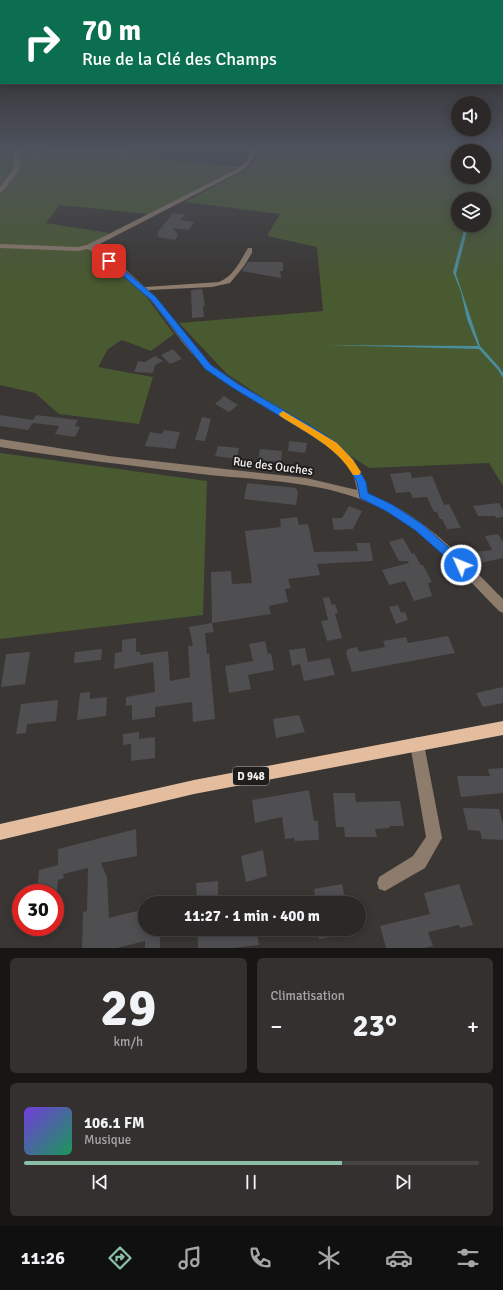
<!DOCTYPE html>
<html lang="fr">
<head>
<meta charset="utf-8">
<style>
  body { margin:0; font-family:Signika,sans-serif; background:#33302f; color:#f1f3f6; height:100vh; display:flex; flex-direction:column; font-size:15px; white-space:nowrap }
  * { box-sizing:border-box; margin:0 }
  p { font-size:13px; color:#a6a6a7 }
  .icon { flex:none; width:22px; height:22px; fill:none; stroke:currentColor; stroke-width:2; stroke-linecap:round; stroke-linejoin:round }
  .map { position:relative; height:948px; overflow:hidden }
  .side { display:flex; flex-direction:column; gap:10px; padding:10px; background:#181615; flex:1 }
  .side>* { flex:none }
  .hud { position:absolute; left:0px; top:0px; width:503px; height:84px; box-shadow:0 2px 10px #0003,0 0 0 1px #474444; background:#0b6e4f; color:#fff; overflow:hidden }
  .buttons { position:absolute; left:451px; top:96px; display:grid; gap:8px }
  .buttons a { display:grid; place-items:center; width:40px; height:40px; border-radius:50%; background:#2b2827; box-shadow:0 2px 10px #0003,0 0 0 1px #474444; font-size:20px }
  .speed { position:absolute; left:12px; top:884px; display:flex; gap:8px; font-size:20px; font-weight:700; text-align:center }
  .speed>* { display:grid; place-content:center; width:52px; height:52px; border-radius:50%; background:#2b2827; box-shadow:0 2px 10px #0003,0 0 0 1px #474444; line-height:1 }
  .speed .limit { border:6px solid #d22; background:#fff; color:#111 }
  .pin { position:absolute; display:grid; place-items:center; width:34px; height:34px; color:#fff; margin:-17px; border-radius:8px; box-shadow:0 2px 6px #0006 }
  .me { position:absolute; width:44px; margin:-22px; rotate:314deg; stroke-linejoin:round; filter:drop-shadow(0 0 3px #0008) }
  .turn { display:flex; align-items:center; gap:14px; height:84px; padding:0 16px; font-size:18px }
  .turn .icon { width:52px; height:52px; stroke-width:2.5 }
  .turn b { display:block; font-size:28px; line-height:34px }
  .big { font-size:30px; font-weight:800; line-height:1.1 }
  .side .card { flex:1; display:flex; flex-direction:column; justify-content:center; gap:6px; min-width:0; padding:0 14px; border-radius:6px; background:#33302f }
  .side .dial { align-items:center; gap:0 }
  .dial b { font-size:52px; line-height:1 }
  .song { display:flex; align-items:center; gap:12px }
  .cover { width:48px; height:48px; border-radius:6px; background:linear-gradient(135deg,hsl(260 70% 55%),hsl(150 70% 35%)) }
  .played { height:4px; border-radius:2px; background:linear-gradient(90deg,#8abfa5 70%,#474444 70%) }
  .keys { display:flex; justify-content:space-around; direction:ltr }
  .heat { display:flex; justify-content:space-between; align-items:center; font-size:22px; direction:ltr }
  .side .tiles { flex:1; display:grid; gap:10px; grid-template-columns:1fr 1fr }
  .card:last-child { grid-column:span 2 }
  .trip { position:absolute; left:138px; top:896px; width:228px; height:40px; border-radius:20px; background:#2b2827; box-shadow:0 2px 10px #0003,0 0 0 1px #474444; font-weight:800; line-height:40px; text-align:center }
  .tab-bar { display:flex; height:64px; justify-content:space-around; align-items:center; background:#111010; color:#a6a6a7 }
  .tab-bar .icon { width:28px; height:28px }
  .tab-bar .selected { color:#8abfa5 }
  .tab-bar b { font-size:18px; color:#f1f3f6 }
  .map>svg:first-child { display:block }
</style>
</head>
<body>
<div class="map">
<svg width="503" height="948" viewBox="0 0 503 948">
  <rect width="100%" height="100%" fill="#393634"/>
  <g fill="#495930" fill-rule="evenodd">
    <polygon points="0,148 72,148 29,152 29,159 107,152 121,158 132,158 127,149 129,148 160,148 155,159 241,167 148,214 60,205 46,223 109,233 93,249 139,287 174,334 151,351 122,340 108,349 98,367 153,377 139,424 59,414 35,393 0,385"/>
    <path d="M 258,148 L 503,148 L 503,486 L 489,463 L 369,468 L 227,374 L 179,323 L 323,311 L 317,247 L 267,236 L 280,214 L 185,202 L 250,167 L 259,157 ZM 458,151 L 484,151 L 484,177 L 458,177 ZM 458,199 L 484,199 L 484,225 L 458,225 Z"/>
    <polygon points="0,453 207,481 203,615 0,639"/>
  </g>
  <polygon fill="#57693b" points="72,148 129,148 127,150 132,159 121,158 107,152 29,159 29,152"/>
  <polygon fill="#4b8d9d" points="461,225 464,225 467,231 456,274 480,346 499,367 503,373 503,378 498,370 479,349 324,345 478,346 467,319 461,292 453,272 464,230"/>
  <g fill="#4f4e50">
    <polygon points="173,213 185,214 181,220 194,222 189,230 173,228 178,235 175,240 157,237 159,234 157,233"/>
    <polygon points="248,262 283,262 283,271 280,271 281,278 242,271"/>
    <polygon points="202,289 205,306 203,306 204,317 192,318 191,290"/>
    <polygon points="173,349 182,359 170,364 161,355"/>
    <polygon points="155,356 163,361 155,365 153,373 134,372 138,361 145,362"/>
    <polygon points="224,396 238,405 229,412 215,404"/>
    <polygon points="0,415 33,420 36,415 78,420 75,426 80,427 75,437 55,434 59,426 33,423 28,430 0,426"/>
    <polygon points="202,417 211,419 205,441 195,440"/>
    <polygon points="164,430 180,432 175,449 145,446 150,432 162,434"/>
    <polygon points="289,441 307,443 305,453 288,451"/>
    <polygon points="218,446 239,448 237,459 215,456"/>
    <polygon points="260,449 282,451 281,462 258,460"/>
    <polygon points="410,472 412,478 432,476 444,505 449,504 461,528 447,529 442,519 440,519 437,512 434,512 427,497 413,498 410,492 396,493 390,474"/>
    <polygon points="247,483 296,488 298,493 296,505 244,499"/>
    <polygon points="499,503 503,510 503,517 496,518 495,516 478,516 473,506"/>
    <polygon points="349,506 362,511 353,529 334,530 332,518 342,518"/>
    <polygon points="297,517 299,525 308,524 314,552 358,551 356,543 370,543 373,561 317,564 320,575 288,579 291,588 285,589 288,602 269,606 271,614 212,623 211,572 231,571 232,584 252,583 245,531 281,527 280,519"/>
    <polygon points="498,534 503,542 503,558 480,563 475,552 492,550 485,536"/>
    <polygon points="403,538 412,554 414,553 421,565 423,565 432,582 428,583 432,596 414,601 405,581 389,585 382,570 409,563 408,561 399,561 389,542"/>
    <polygon points="329,597 332,605 335,604 338,613 335,614 342,638 327,641 321,621 328,620 323,598"/>
    <polygon points="398,605 401,613 405,612 408,620 396,624 389,607"/>
    <polygon points="212,623 214,632 205,633 207,654 209,653 215,719 193,722 192,702 155,707 155,717 132,720 132,705 126,706 126,697 155,692 153,662 114,669 115,653 122,652 122,640 136,638 136,652 140,652 140,655 168,651 170,681 190,677 188,646 193,646 189,627"/>
    <polygon points="448,636 455,653 352,672 346,653 348,649 357,647 359,652 385,647 383,641 406,637 408,643"/>
    <polygon points="265,641 268,654 271,653 274,670 248,675 251,689 229,693 225,666 253,661 249,644"/>
    <polygon points="305,648 308,662 330,658 335,675 304,681 300,664 292,666 289,650"/>
    <polygon points="102,649 101,660 74,663 75,652"/>
    <polygon points="30,652 25,684 1,687 6,654"/>
    <polygon points="503,687 503,703 483,707 476,693"/>
    <polygon points="90,692 90,699 107,697 106,716 77,720 80,693"/>
    <polygon points="58,700 56,721 27,724 26,733 16,734 21,704"/>
    <polygon points="299,715 305,732 276,738 273,719"/>
    <polygon points="139,732 139,739 155,737 155,758 131,761 131,744 123,745 123,734"/>
    <polygon points="503,768 503,793 461,797 457,776 490,776 488,769"/>
    <polygon points="309,790 314,821 318,821 319,840 295,841 294,838 285,839 282,817 255,823 252,800"/>
    <polygon points="333,793 355,793 356,802 400,801 404,826 389,826 390,828 375,829 377,837 345,837 344,827 336,827"/>
    <polygon points="463,808 499,809 503,824 503,840 482,839 480,831 468,830"/>
    <polygon points="136,829 137,856 101,863 107,877 109,918 145,909 145,929 160,929 160,948 145,948 145,941 117,948 82,948 83,912 87,911 88,868 63,874 64,878 58,880 57,891 52,893 37,893 39,870 58,865 58,849"/>
    <polygon points="263,850 267,876 246,882 241,856"/>
    <polygon points="218,881 218,900 212,901 212,903 197,903 196,883"/>
    <polygon points="342,884 345,898 341,898 342,903 316,903 314,889"/>
    <polygon points="459,884 473,925 460,928 459,925 428,932 433,946 424,948 386,948 380,926 430,914 424,893"/>
    <polygon points="197,929 257,929 259,945 233,948 198,948"/>
    <polygon points="318,929 351,929 351,934 319,939"/>
  </g>
  <g fill="none" stroke-linecap="round" stroke-linejoin="round">
    <g fill="#8d7b6c" fill-rule="evenodd">
      <polygon points="15,148 21,148 19,170 2,192 0,193 0,187 13,170"/>
      <path d="M 251,148 L 256,148 C 254,160 249,166 239,172 L 94,247 L 117,262 L 145,287 L 219,282 C 234,276 240,261 248,248 L 252,248 L 252,253 L 244,266 L 230,283 L 212,287 L 149,290 L 211,365 L 239,384 L 314,428 L 337,443 L 353,459 L 366,482 L 368,494 C 422,513 463,559 503,599 L 503,613 L 499,611 C 464,575 430,536 386,511 C 331,480 262,481 201,474 C 133,466 67,458 0,447 L 0,439 L 109,456 L 306,478 L 357,490 C 356,481 352,472 347,465 C 333,446 309,433 289,421 C 265,407 241,394 219,378 C 191,359 173,327 151,301 C 134,281 111,263 88,249 L 78,251 L 0,248 L 0,244 L 78,247 L 87,245 L 235,170 L 247,161 Z"/>
      <polygon points="417,737 422,739 424,744 442,838 425,868 385,891 379,889 377,883 379,877 413,856 426,837 410,744 412,739"/>
    </g>
    <polygon fill="#e3bd9e" fill-rule="evenodd" points="503,721 503,735 194,794 0,840 0,824 194,780"/>
  </g>
  <linearGradient id="sky" x2="0" y2="1"><stop stop-color="#1f1e1d"/><stop offset="0.53" stop-color="#4e525c"/><stop offset="1" stop-color="#4e525c" stop-opacity="0"/></linearGradient>
  <rect width="503" height="281" fill="url(#sky)"/>
  <polygon fill="#1a73e8" stroke="#114b97" points="107,259 111,259 156,297 211,365 238,384 314,428 337,443 353,460 366,482 368,493 393,505 422,524 465,562 466,565 465,568 461,569 458,568 415,530 386,511 360,498 357,482 347,464 330,448 308,433 233,388 205,369 151,300 107,262"/>
  <path fill="#f59e0b" d="M 283,411 L 337,443 L 353,460 L 361,472 L 359,475 L 353,475 C 337,447 306,433 280,416 L 279,414 Z"/>
  <g text-anchor="middle" stroke-width="4" stroke-linejoin="round" paint-order="stroke">
    <rect fill="#1f1e1d" stroke="#b5b3b2" stroke-width="1" x="233" y="767" width="36" height="18" rx="3"/>
    <g font-size="11" font-weight="bold" fill="#f5f3f2">
      <text x="251" y="780">D 948</text>
    </g>
    <g font-size="12" fill="#f5f3f2" stroke="#1f1e1d">
      <text transform="translate(273 466) rotate(7)" y="4">Rue des Ouches</text>
    </g>
  </g>
</svg>
<div class="buttons">
<a><svg class="icon" aria-label="sound" viewBox="0 0 24 24"><path d="M4 9h4l5-4v14l-5-4H4zM17 9q2 3 0 6"/></svg></a>
<a><svg class="icon" aria-label="search" viewBox="0 0 24 24"><circle cx="10" cy="10" r="6"/><path d="M15 15l6 6"/></svg></a>
<a><svg class="icon" aria-label="layers" viewBox="0 0 24 24"><path d="M12 4l9 5-9 5-9-5zM3 14l9 5 9-5"/></svg></a>
</div>
<div class="speed"><div class="limit">30</div></div>
<div class="pin" style="left:109px;top:261px;background:#d93025"><svg class="icon" aria-label="arrive" viewBox="0 0 24 24"><path d="M6 21V4h12l-3 4 3 4H6"/></svg></div>
<svg class="me" style="left:461px;top:565px" viewBox="-20 -20 40 40"><circle r="17" fill="#1a73e8" stroke="#fff" stroke-width="3"/><path d="M0-11L8 9 0 5-8 9z" fill="#fff"/></svg>
<div class="trip">11:27 · 1 min · 400 m</div>
<div class="hud">
<div class="turn"><svg class="icon" aria-label="right" viewBox="0 0 24 24"><path d="M7 20v-9h11M14 6l5 5-5 5"/></svg><div><b>70 m</b>Rue de la Clé des Champs</div></div>
</div>
</div>
<section class="side">
<div class="tiles">
<div class="card dial"><b>29</b><p>km/h</p></div>
<div class="card"><p>Climatisation</p>
<div class="heat"><a>−</a><b class="big">23°</b><a>+</a></div>
</div>
<div class="card">
<div class="song"><i class="cover"></i><div><b>106.1 FM</b><p>Musique</p></div></div>
<div class="played"></div>
<div class="keys"><svg class="icon" aria-label="previous" viewBox="0 0 24 24"><path d="M18 5L8 12l10 7zM5 5v14"/></svg><svg class="icon" aria-label="pause" viewBox="0 0 24 24"><path d="M8 5v14M16 5v14"/></svg><svg class="icon" aria-label="next" viewBox="0 0 24 24"><path d="M6 5l10 7-10 7zM19 5v14"/></svg></div>
</div>
</div>
</section>
<nav class="tab-bar">
<b>11:26</b>
<svg class="icon selected" aria-label="directions" viewBox="0 0 24 24"><path d="M12 3l9 9-9 9-9-9zM9 14v-3h6M13 9l2 2-2 2"/></svg>
<svg class="icon" aria-label="music" viewBox="0 0 24 24"><path d="M9 18V5l10-2v13"/><circle cx="6" cy="18" r="3"/><circle cx="16" cy="16" r="3"/></svg>
<svg class="icon" aria-label="phone" viewBox="0 0 24 24"><path d="M5 4h4l2 5-3 2q2 4 5 5l2-3 5 2v4C11 20 4 13 5 4z"/></svg>
<svg class="icon" aria-label="climate" viewBox="0 0 24 24"><path d="M12 3v18M4 7l16 10M4 17L20 7"/></svg>
<svg class="icon" aria-label="car" viewBox="0 0 24 24"><path d="M5 17H2v-5l4-1 3-4h7l3 4 3 1v5h-3M9 17h6M6 11h13"/><circle cx="7" cy="17" r="2"/><circle cx="17" cy="17" r="2"/></svg>
<svg class="icon" aria-label="filters" viewBox="0 0 24 24"><path d="M4 7h16M4 17h16"/><circle cx="9" cy="7" r="2"/><circle cx="15" cy="17" r="2"/></svg>
</nav>
</body>
</html>
